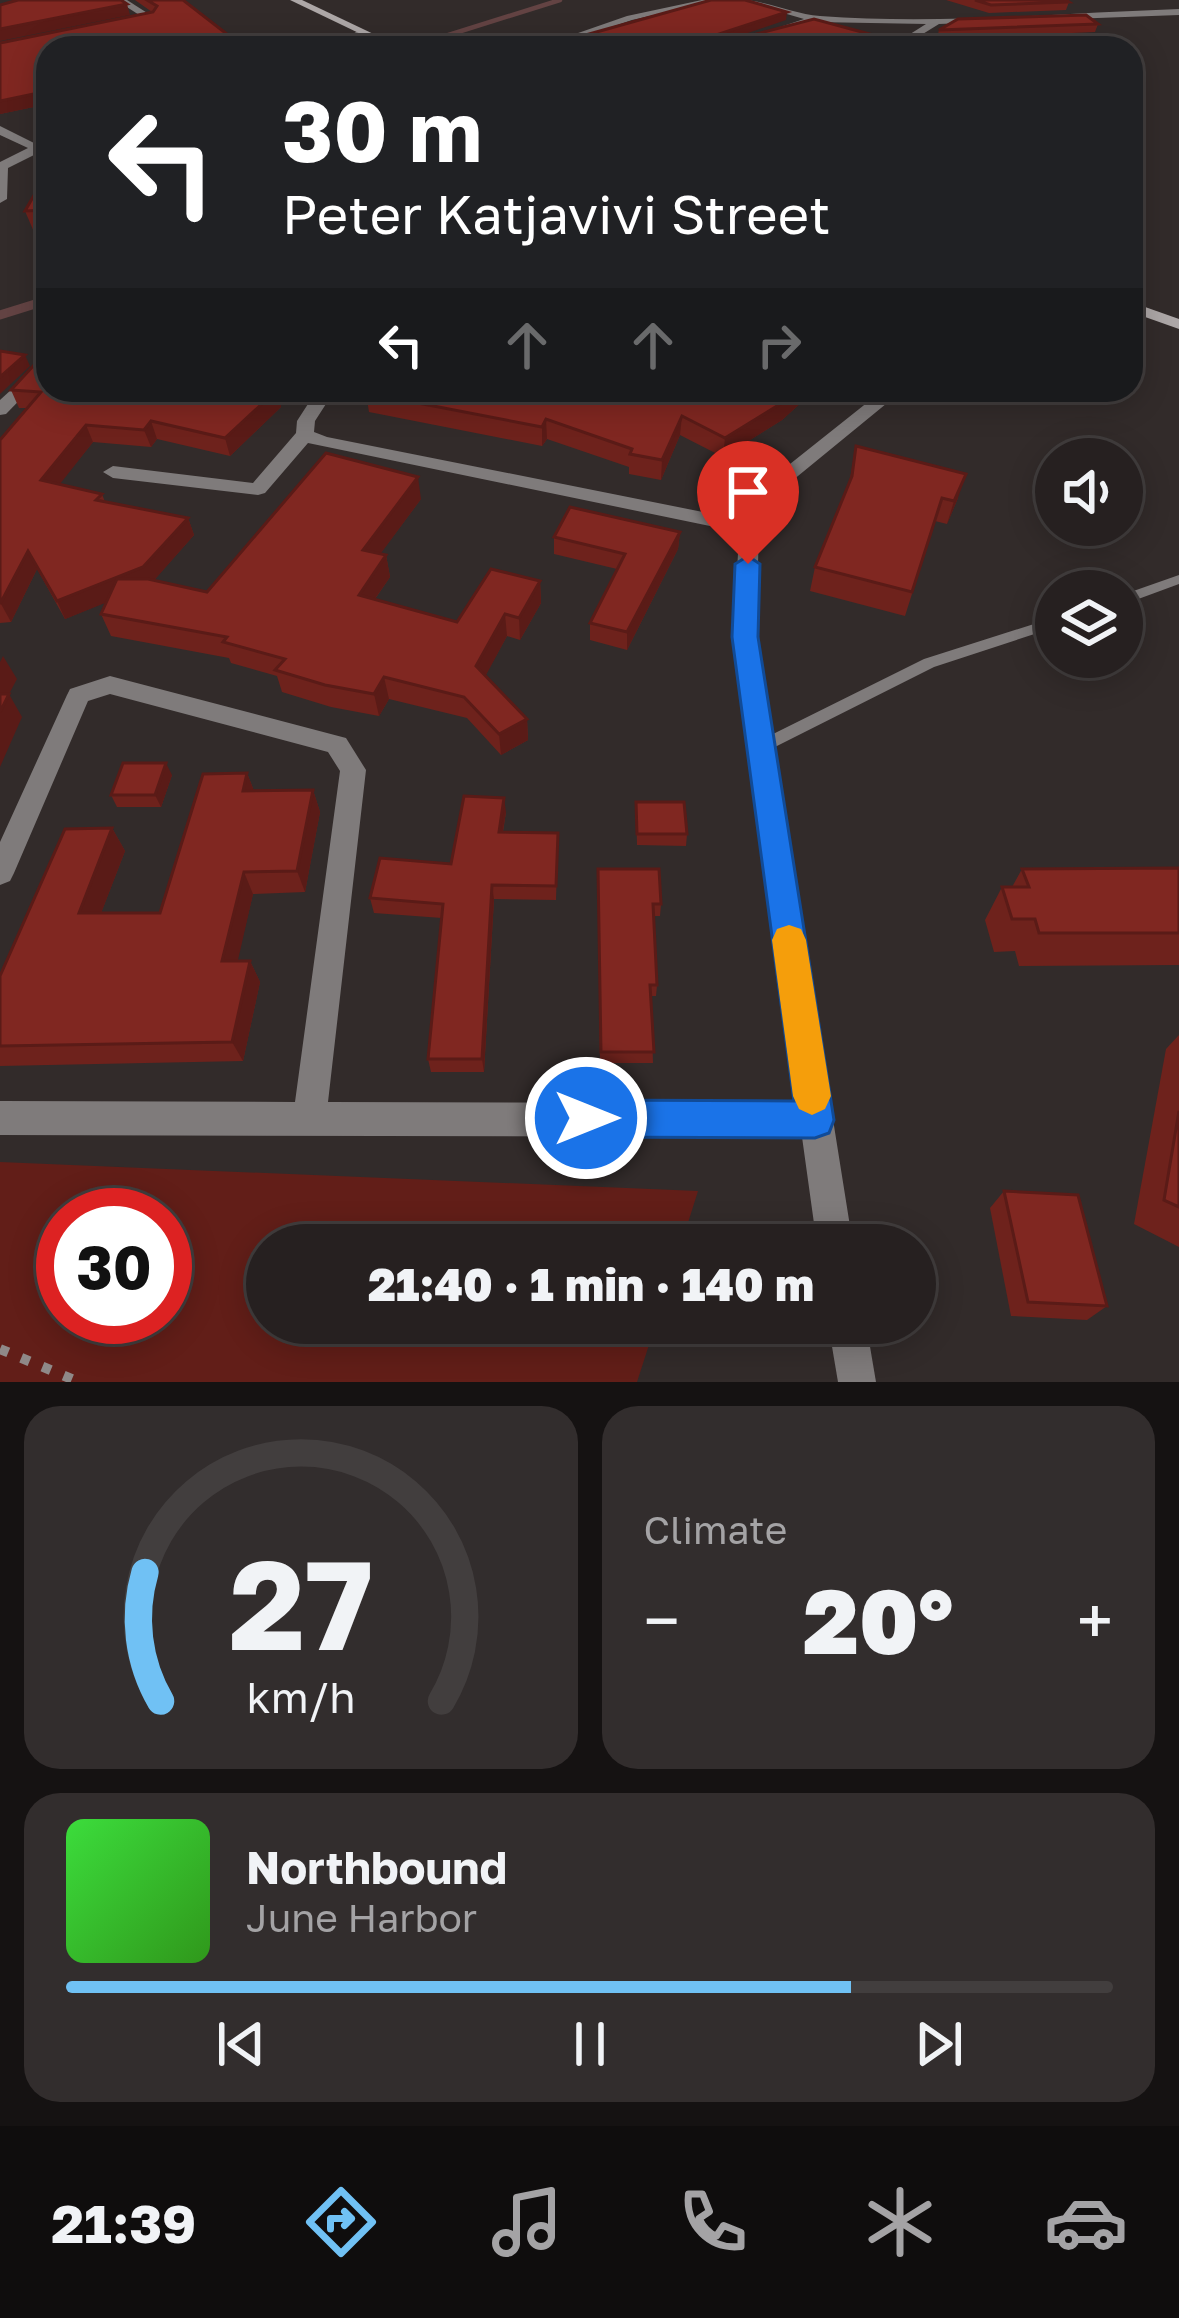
<!DOCTYPE html>
<html lang="en">
<head>
<meta charset="utf-8">
<style>
  body { margin:0; font-family:"Golos Text",sans-serif; background:#322d2d; color:#f1f3f6; height:100vh; display:flex; flex-direction:column; font-size:45px; white-space:nowrap }
  * { box-sizing:border-box; margin:0 }
  p { font-size:39px; color:#a4a3a5 }
  .icon { flex:none; width:66px; height:66px; fill:none; stroke:currentColor; stroke-width:2; stroke-linecap:round; stroke-linejoin:round }
  .map { position:relative; height:1382px; overflow:hidden }
  .drawer { display:flex; flex-direction:column; gap:24px; padding:24px; background:#151212; flex:1 }
  .drawer>* { flex:none }
  .top-card { position:absolute; left:36px; top:36px; width:1107px; height:366px; border-radius:36px; box-shadow:0 6px 30px #0003,0 0 0 3px #423e3e; background:#202124; color:#fff; overflow:hidden }
  .controls { position:absolute; left:1035px; top:438px; display:grid; gap:24px }
  .controls a { display:grid; place-items:center; width:108px; height:108px; border-radius:50%; background:#262020; box-shadow:0 6px 30px #0003,0 0 0 3px #423e3e; font-size:60px }
  .speed { position:absolute; left:36px; top:1188px; display:flex; gap:24px; font-size:60px; font-weight:700; text-align:center }
  .speed>* { display:grid; place-content:center; width:156px; height:156px; border-radius:50%; background:#262020; box-shadow:0 6px 30px #0003,0 0 0 3px #423e3e; line-height:1 }
  .speed .limit { border:18px solid #d22; background:#fff; color:#111 }
  .pin { position:absolute; display:grid; place-items:center; width:102px; height:102px; color:#fff; margin:-123px -51px; border-radius:50% 50% 50% 0; rotate:-45deg; box-shadow:0 0 12px #0007 }
  .pin .icon { rotate:45deg }
  .me { position:absolute; width:132px; margin:-66px; rotate:90deg; stroke-linejoin:round; filter:drop-shadow(0 0 9px #0008) }
  .turn { display:flex; align-items:center; gap:42px; height:252px; padding:0 48px; font-size:54px }
  .turn .icon { width:156px; height:156px; stroke-width:2.5 }
  .turn b { display:block; font-size:84px; line-height:102px }
  .lanes { display:flex; align-items:center; height:114px; padding:0 48px; background:#0003; justify-content:center; gap:60px; direction:ltr }
  .lanes .off { opacity:.35 }
  .big { font-size:90px; font-weight:800; line-height:1.1 }
  .drawer .widget { flex:1; display:flex; flex-direction:column; justify-content:center; gap:18px; min-width:0; padding:0 42px; border-radius:36px; background:#322d2d }
  .drawer .dial { align-items:center; gap:0 }
  .dial svg { height:312px; overflow:visible; fill:none; stroke:#423e3e; stroke-width:7; stroke-linecap:round; text-anchor:middle }
  .dial text { fill:#f1f3f6; stroke:none }
  .song { display:flex; align-items:center; gap:36px }
  .cover { width:144px; height:144px; border-radius:18px; background:linear-gradient(135deg,hsl(120 70% 55%),hsl(110 70% 35%)) }
  .played { height:12px; border-radius:6px; background:linear-gradient(90deg,#70c1f4 75%,#423e3e 75%) }
  .keys { display:flex; justify-content:space-around; direction:ltr }
  .heat { display:flex; justify-content:space-between; align-items:center; font-size:66px; direction:ltr }
  .drawer .tiles { flex:1; display:grid; gap:24px; grid-template-columns:1fr 1fr }
  .widget:last-child { grid-column:span 2 }
  .trip { position:absolute; left:246px; top:1224px; width:690px; height:120px; border-radius:60px; background:#262020; box-shadow:0 6px 30px #0003,0 0 0 3px #423e3e; font-weight:800; line-height:120px; text-align:center }
  .tab-bar { display:flex; height:192px; justify-content:space-around; align-items:center; background:#0f0d0d; color:#a4a3a5 }
  .tab-bar .icon { width:84px; height:84px }
  .tab-bar .current { color:#70c1f4 }
  .tab-bar b { font-size:54px; color:#f1f3f6 }
  .map>svg:first-child { display:block }
</style>
</head>
<body>
<div class="map">
<svg width="1179" height="1382" viewBox="0 0 1179 1382">
  <rect width="100%" height="100%" fill="#322b2a"/>
  <path fill="#621e18" fill-rule="evenodd" d="M 0,1162 L 698,1191 L 681,1245 L 267,1245 L 267,1323 L 656,1323 L 637,1382 L 0,1382 ZM 63,1215 L 165,1215 L 165,1317 L 63,1317 Z"/>
  <g fill="none" stroke-linecap="round" stroke-linejoin="round">
    <polyline stroke="#634343" stroke-width="4.5" points="423,43 560,0"/>
    <polyline stroke="#634343" stroke-width="9" points="0,315 48,300"/>
    <polyline stroke="#8f8988" stroke-width="10" stroke-dasharray="9 14" stroke-linecap="butt" points="0,1349 79,1382"/>
    <g fill="#7f7b7b" fill-rule="evenodd">
      <polygon points="1179,575 1179,584 1122,605 1122,595"/>
      <polygon points="1056,617 1056,627 934,667 767,751 755,751 753,747 755,743 924,659"/>
    </g>
    <g fill="#7f7b7b" fill-rule="evenodd">
      <polygon points="116,0 127,0 155,18 147,20"/>
      <polygon points="702,0 720,0 632,20 550,48 535,48 627,16"/>
      <path d="M 739,0 C 767,0 793,14 820,16 C 939,25 1060,13 1179,9 L 1179,15 L 939,24 L 900,48 L 888,48 L 926,24 L 815,22 L 732,48 L 717,48 L 804,19 Z"/>
      <polygon points="358,31 367,33 340,48 327,48"/>
      <polygon points="0,126 46,149 8,168 7,199 0,203 0,162 28,148 0,135"/>
      <polygon points="48,356 48,371 6,414 0,415 0,400"/>
      <polygon points="317,390 335,390 315,421 314,432 327,437 743,520 761,487 883,390 903,390 776,494 759,528 756,636 853,1245 817,1245 802,1137 0,1135 0,1101 295,1102 340,771 328,752 110,694 88,701 14,873 10,881 0,885 0,842 67,695 70,689 110,676 346,738 366,770 328,1102 798,1103 734,636 739,532 308,443 265,493 258,495 113,478 103,472 113,466 253,483 296,433 297,421"/>
      <polygon points="828,1323 866,1323 876,1382 838,1382"/>
    </g>
    <g fill="#ada7a7" fill-rule="evenodd">
      <polygon points="290,0 302,0 403,48 390,48"/>
      <polygon points="1131,302 1179,319 1179,329 1131,312"/>
    </g>
  </g>
  <g fill="#6e221c">
    <polygon points="135,0 183,0 242,48 48,48 48,104 0,114 0,43 152,12"/>
    <polygon points="946,0 1066,0 1069,2 1066,10 989,13"/>
    <polygon points="1098,24 1095,32 937,39 939,30"/>
    <polygon points="48,171 48,231 34,232 25,211"/>
    <polygon points="11,390 280,390 279,396 281,407 230,456 157,439 151,447 93,442 59,484 102,494 105,502 188,518 194,535 154,580 207,592 421,499 380,554 386,555 390,577 375,599 457,622 540,581 541,603 520,640 507,636 485,676 527,719 528,740 501,755 467,718 389,699 379,716 331,707 282,692 277,676 231,663 229,658 111,636 101,614 106,602 65,619 37,569 11,622 0,623 0,440 28,408 19,408"/>
    <polygon points="754,390 815,390 782,420 723,457 680,435 661,480 629,474 629,467 547,439 542,446 369,412 366,393 774,399 774,397"/>
    <polygon points="856,446 958,498 947,524 935,521 905,616 810,591 815,567 849,484"/>
    <polygon points="680,532 678,549 627,650 590,640 590,623 617,569 554,554 554,537"/>
    <polygon points="247,773 254,791 313,790 320,812 305,892 253,894 237,961 250,961 260,982 243,1061 0,1066 0,976 112,828 125,851 101,913 160,913"/>
    <polygon points="172,775 161,807 117,807 111,795"/>
    <polygon points="636,802 687,834 686,846 637,845"/>
    <polygon points="506,812 503,832 558,833 556,900 494,899 484,1072 431,1072 428,1059 442,918 374,913 370,898 451,864"/>
    <polygon points="1179,868 1179,965 1019,966 1015,951 994,952 985,920 1002,887 1012,887 1022,869"/>
    <polygon points="598,869 661,904 660,916 654,916 657,985 656,996 651,996 653,1063 600,1063"/>
    <polygon points="1179,1035 1179,1247 1134,1224 1166,1049"/>
    <polygon points="1004,1191 1107,1306 1087,1320 1011,1316 990,1208"/>
  </g>
  <g fill="#5a1b17">
    <polygon points="127,4 130,15 0,41 0,29"/>
    <polygon points="787,12 786,20 716,44 716,35"/>
    <polygon points="873,35 871,44 859,48 834,48"/>
    <polygon points="157,40 159,48 112,48"/>
    <polygon points="48,91 48,104 0,114 0,101"/>
    <polygon points="25,355 30,366 0,394 0,377"/>
    <polygon points="268,390 280,390 279,396 281,407 230,456 225,438"/>
    <polygon points="797,390 815,390 782,420 723,457 725,438"/>
    <polygon points="682,416 680,435 661,480 662,460"/>
    <polygon points="546,419 547,439 542,446 542,427"/>
    <polygon points="151,421 157,439 151,447 144,430"/>
    <polygon points="86,425 93,442 49,498 41,480"/>
    <polygon points="966,474 958,498 947,524 954,501"/>
    <polygon points="418,477 421,499 367,572 363,550"/>
    <polygon points="188,518 194,535 150,585 65,619 57,601"/>
    <polygon points="680,532 678,549 627,650 627,632"/>
    <polygon points="28,551 37,569 11,622 1,604"/>
    <polygon points="386,555 390,577 363,616 359,595"/>
    <polygon points="540,581 541,603 520,640 519,618"/>
    <polygon points="505,614 507,636 479,688 476,666"/>
    <polygon points="3,656 17,679 9,694 22,717 0,767 0,662"/>
    <polygon points="384,677 389,699 379,716 374,694"/>
    <polygon points="527,719 528,740 501,755 499,734"/>
    <polygon points="166,763 172,775 161,807 155,795"/>
    <polygon points="247,773 256,796 243,791"/>
    <polygon points="313,790 320,812 305,892 297,871"/>
    <polygon points="504,798 506,812 500,847 499,832"/>
    <polygon points="112,828 125,851 93,934 79,913"/>
    <polygon points="244,872 253,894 233,982 222,961"/>
    <polygon points="492,885 494,899 484,1072 482,1059"/>
    <polygon points="250,961 260,982 243,1061 232,1042"/>
  </g>
  <g fill="#802721" stroke="#5a1b17" stroke-width="3">
    <polygon points="18,0 121,0 127,4 0,29 0,5"/>
    <polygon points="147,0 183,0 241,45 227,48 168,48 157,40 112,48 48,48 48,91 0,101 0,43 153,12 157,6"/>
    <polygon points="711,0 745,0 787,12 716,35 718,44 814,19 873,35 834,48 572,48 557,43"/>
    <polygon points="975,0 1066,0 1069,2 991,5"/>
    <polygon points="1086,15 1098,24 939,30 958,19"/>
    <polygon points="48,171 48,210 25,211"/>
    <polygon points="0,351 25,355 0,377"/>
    <polygon points="46,352 48,353 48,390 277,390 225,438 151,421 144,430 86,425 41,480 102,494 96,500 188,518 143,567 57,601 28,551 0,604 0,440 41,392 11,390"/>
    <polygon points="369,390 720,390 774,399 776,390 797,390 785,401 725,438 682,416 662,460 630,454 632,449 546,419 542,427 366,393"/>
    <polygon points="856,446 966,474 954,501 942,498 912,592 815,567 852,476"/>
    <polygon points="326,453 418,477 363,550 386,555 359,595 457,622 491,569 540,581 519,618 505,614 476,666 527,719 499,734 464,697 384,677 374,694 325,685 275,670 285,659 223,642 227,637 101,614 117,579 148,579 207,592"/>
    <polygon points="570,507 680,532 627,632 590,623 625,554 554,537"/>
    <polygon points="0,694 9,694 0,712"/>
    <polygon points="123,763 166,763 155,795 111,795"/>
    <polygon points="247,773 243,791 313,790 297,871 244,872 222,961 250,961 232,1042 0,1046 0,976 65,829 112,828 79,913 160,913 203,774"/>
    <polygon points="464,796 504,798 499,832 558,833 556,886 492,885 482,1059 428,1059 443,904 370,898 380,858 451,864"/>
    <polygon points="636,802 684,802 687,834 637,834"/>
    <polygon points="1179,868 1179,933 1039,933 1035,919 1012,919 1002,887 1029,887 1022,869"/>
    <polygon points="598,869 659,869 661,904 653,904 657,985 650,985 654,1052 601,1052"/>
    <polygon points="1179,1111 1179,1207 1164,1200"/>
    <polygon points="1004,1191 1078,1195 1107,1306 1028,1302"/>
  </g>
  <polygon fill="#1a73e8" stroke="#114b97" stroke-width="3" points="748,556 760,564 758,637 834,1120 829,1133 815,1138 586,1137 573,1132 567,1118 573,1105 586,1100 794,1101 732,637 735,564"/>
  <polygon fill="#f59e0b" points="789,925 801,929 806,940 831,1096 825,1109 812,1115 799,1109 793,1096 772,940 777,929"/>
</svg>
<div class="controls">
<a><svg class="icon" aria-label="sound" viewBox="0 0 24 24"><path d="M4 9h4l5-4v14l-5-4H4zM17 9q2 3 0 6"/></svg></a>
<a><svg class="icon" aria-label="layers" viewBox="0 0 24 24"><path d="M12 4l9 5-9 5-9-5zM3 14l9 5 9-5"/></svg></a>
</div>
<div class="speed"><div class="limit">30</div></div>
<div class="pin" style="left:748px;top:564px;background:#d93025"><svg class="icon" aria-label="arrive" viewBox="0 0 24 24"><path d="M6 21V4h12l-3 4 3 4H6"/></svg></div>
<svg class="me" style="left:586px;top:1118px" viewBox="-20 -20 40 40"><circle r="17" fill="#1a73e8" stroke="#fff" stroke-width="3"/><path d="M0-11L8 9 0 5-8 9z" fill="#fff"/></svg>
<div class="trip">21:40 · 1 min · 140 m</div>
<div class="top-card">
<div class="turn"><svg class="icon" aria-label="left" viewBox="0 0 24 24"><path d="M17 20v-9H6M10 6l-5 5 5 5"/></svg><div><b>30 m</b>Peter Katjavivi Street</div></div>
<div class="lanes"><svg class="icon" aria-label="left" viewBox="0 0 24 24"><path d="M17 20v-9H6M10 6l-5 5 5 5"/></svg><svg class="icon off" aria-label="ahead" viewBox="0 0 24 24"><path d="M12 20V5M6 11l6-6 6 6"/></svg><svg class="icon off" aria-label="ahead" viewBox="0 0 24 24"><path d="M12 20V5M6 11l6-6 6 6"/></svg><svg class="icon off" aria-label="right" viewBox="0 0 24 24"><path d="M7 20v-9h11M14 6l5 5-5 5"/></svg></div>
</div>
</div>
<section class="drawer">
<div class="tiles">
<div class="widget dial"><svg viewBox="0 0 100 80">
<path d="M14 69A42 42 0 1 1 86 69"/>
<path d="M14 69A42 42 0 0 1 10 36" stroke="#70c1f4"/>
<text x="50" y="56" font-size="32" font-weight="700">27</text>
<text x="50" y="72" font-size="11">km/h</text>
</svg></div>
<div class="widget"><p>Climate</p>
<div class="heat"><a>−</a><b class="big">20°</b><a>+</a></div>
</div>
<div class="widget">
<div class="song"><i class="cover"></i><div><b>Northbound</b><p>June Harbor</p></div></div>
<div class="played"></div>
<div class="keys"><svg class="icon" aria-label="previous" viewBox="0 0 24 24"><path d="M18 5L8 12l10 7zM5 5v14"/></svg><svg class="icon" aria-label="pause" viewBox="0 0 24 24"><path d="M8 5v14M16 5v14"/></svg><svg class="icon" aria-label="next" viewBox="0 0 24 24"><path d="M6 5l10 7-10 7zM19 5v14"/></svg></div>
</div>
</div>
</section>
<nav class="tab-bar">
<b>21:39</b>
<svg class="icon current" aria-label="directions" viewBox="0 0 24 24"><path d="M12 3l9 9-9 9-9-9zM9 14v-3h6M13 9l2 2-2 2"/></svg>
<svg class="icon" aria-label="music" viewBox="0 0 24 24"><path d="M9 18V5l10-2v13"/><circle cx="6" cy="18" r="3"/><circle cx="16" cy="16" r="3"/></svg>
<svg class="icon" aria-label="phone" viewBox="0 0 24 24"><path d="M5 4h4l2 5-3 2q2 4 5 5l2-3 5 2v4C11 20 4 13 5 4z"/></svg>
<svg class="icon" aria-label="climate" viewBox="0 0 24 24"><path d="M12 3v18M4 7l16 10M4 17L20 7"/></svg>
<svg class="icon" aria-label="car" viewBox="0 0 24 24"><path d="M5 17H2v-5l4-1 3-4h7l3 4 3 1v5h-3M9 17h6M6 11h13"/><circle cx="7" cy="17" r="2"/><circle cx="17" cy="17" r="2"/></svg>
</nav>
</body>
</html>
